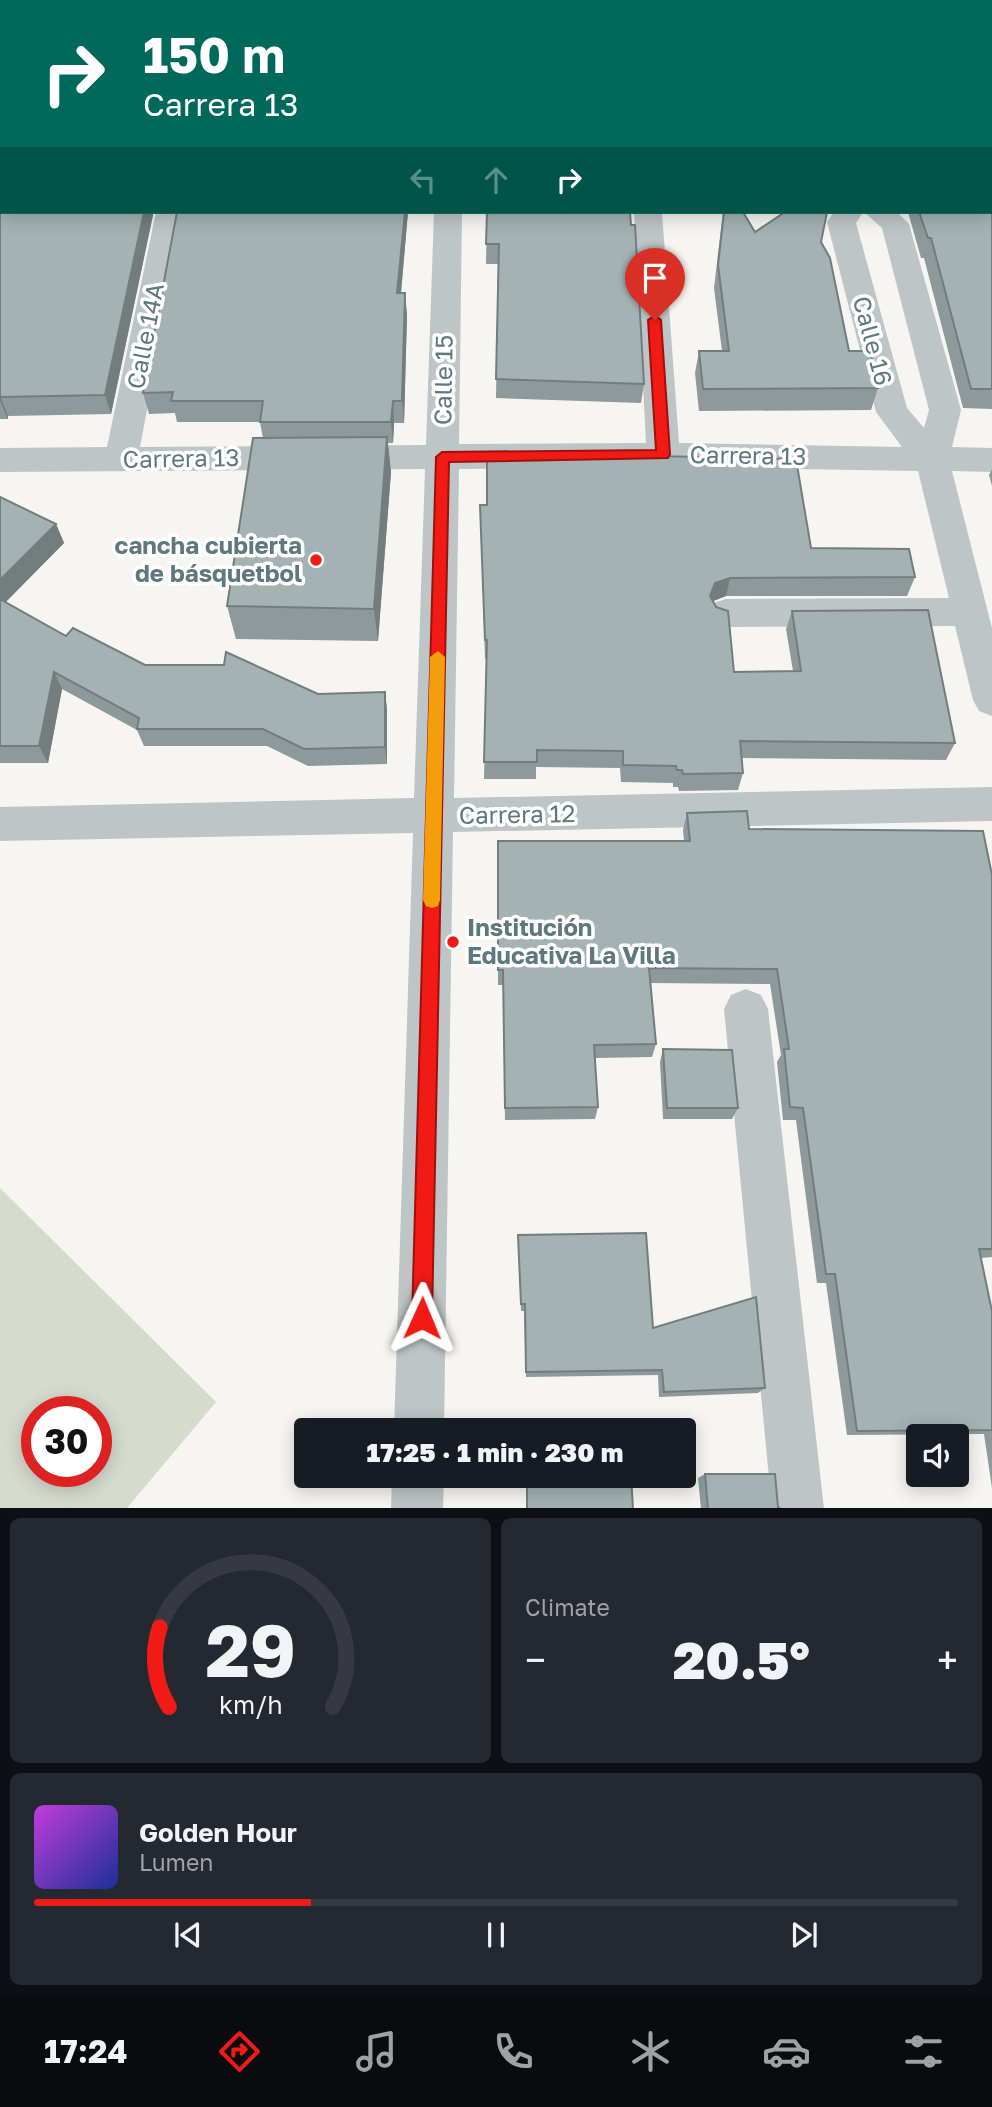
<!DOCTYPE html>
<html lang="en">
<head>
<meta charset="utf-8">
<style>
  body { margin:0; font-family:"Golos Text",sans-serif; background:#242831; color:#f1f3f6; height:100vh; display:flex; flex-direction:column; font-size:26px; white-space:nowrap }
  * { box-sizing:border-box; margin:0 }
  p { font-size:23px; color:#9ea1a6 }
  .icon { flex:none; width:38px; height:38px; fill:none; stroke:currentColor; stroke-width:2; stroke-linecap:round; stroke-linejoin:round }
  .map { position:relative; height:1508px; overflow:hidden }
  .details { display:flex; flex-direction:column; gap:10px; padding:10px; background:#0d0f14; flex:1 }
  .details>* { flex:none }
  .banner { position:absolute; left:0px; top:0px; width:992px; height:214px; box-shadow:0 4px 18px #0003; background:#00695c; color:#fff; overflow:hidden }
  .buttons { position:absolute; left:906px; top:1424px; display:grid; gap:14px }
  .buttons a { display:grid; place-items:center; width:63px; height:63px; border-radius:7px; background:#171b24; box-shadow:0 4px 18px #0003; font-size:35px }
  .speed { position:absolute; left:21px; top:1396px; display:flex; gap:14px; font-size:35px; font-weight:700; text-align:center }
  .speed>* { display:grid; place-content:center; width:91px; height:91px; border-radius:50%; background:#171b24; box-shadow:0 4px 18px #0003; line-height:1 }
  .speed .limit { border:10px solid #d22; background:#fff; color:#111 }
  .pin { position:absolute; display:grid; place-items:center; width:60px; height:60px; color:#fff; margin:-72px -30px; border-radius:50% 50% 50% 0; rotate:-45deg; box-shadow:0 0 7px #0007 }
  .pin .icon { rotate:45deg }
  .me { position:absolute; width:77px; margin:-38px; rotate:1deg; stroke-linejoin:round; filter:drop-shadow(0 0 5px #0008) }
  .turn { display:flex; align-items:center; gap:24px; height:147px; padding:0 28px; font-size:32px }
  .turn .icon { width:91px; height:91px; stroke-width:2.5 }
  .turn b { display:block; font-size:49px; line-height:60px }
  .lanes { display:flex; align-items:center; height:66px; padding:0 28px; background:#0003; justify-content:center; gap:35px; direction:ltr }
  .lanes .off { opacity:.35 }
  .big { font-size:52px; font-weight:800; line-height:1.1 }
  .details .widget { flex:1; display:flex; flex-direction:column; justify-content:center; gap:10px; min-width:0; padding:0 24px; border-radius:10px; background:#242831 }
  .details .dial { align-items:center; gap:0 }
  .dial svg { height:182px; overflow:visible; fill:none; stroke:#363941; stroke-width:7; stroke-linecap:round; text-anchor:middle }
  .dial text { fill:#f1f3f6; stroke:none }
  .song { display:flex; align-items:center; gap:21px }
  .cover { width:84px; height:84px; border-radius:10px; background:linear-gradient(135deg,hsl(290 70% 55%),hsl(230 70% 35%)) }
  .played { height:7px; border-radius:4px; background:linear-gradient(90deg,#f21a15 30%,#363941 30%) }
  .keys { display:flex; justify-content:space-around; direction:ltr }
  .heat { display:flex; justify-content:space-between; align-items:center; font-size:38px; direction:ltr }
  .details .tiles { flex:1; display:grid; gap:10px; grid-template-columns:1fr 1fr }
  .widget:last-child { grid-column:span 2 }
  .trip { position:absolute; left:294px; top:1418px; width:402px; height:70px; border-radius:7px; background:#171b24; box-shadow:0 4px 18px #0003; font-weight:800; line-height:70px; text-align:center }
  .menu { display:flex; height:112px; justify-content:space-around; align-items:center; background:#090b0e; color:#9ea1a6 }
  .menu .icon { width:49px; height:49px }
  .menu .selected { color:#f21a15 }
  .menu b { font-size:32px; color:#f1f3f6 }
  .map>svg:first-child { display:block }
</style>
</head>
<body>
<div class="map">
<svg width="992" height="1509" viewBox="0 0 992 1509">
  <rect width="100%" height="100%" fill="#f6f5f1"/>
  <path fill="#d6dbd0" fill-rule="evenodd" d="M 0,1188 L 216,1402 L 127,1508 L 0,1508 ZM 37,1412 L 96,1412 L 96,1472 L 37,1472 Z"/>
  <g fill="none" stroke-linecap="round" stroke-linejoin="round">
    <g fill="#bec5c7" fill-rule="evenodd">
      <rect x="4" y="0" width="24" height="2"/>
      <rect x="441" y="0" width="24" height="2"/>
      <polygon points="2,32 2,52 0,53 0,33"/>
      <polygon points="156,212 184,212 140,447 426,445 434,212 462,212 459,444 646,443 634,212 662,212 679,443 902,447 876,412 827,222 834,212 863,212 856,223 907,408 924,428 929,410 882,228 864,212 897,212 909,224 961,410 952,447 992,448 992,472 952,471 992,628 992,716 979,711 973,700 955,626 726,627 713,623 708,613 713,603 726,599 949,598 918,471 663,467 459,469 454,798 992,787 992,821 453,832 444,1430 394,1430 413,833 0,841 0,807 414,798 425,469 0,472 0,448 107,447"/>
      <polygon points="746,989 761,995 768,1009 824,1509 772,1509 724,1009 731,995"/>
      <polygon points="392,1475 444,1475 443,1509 391,1509"/>
    </g>
  </g>
  <g fill="#8d999b">
    <polygon points="914,0 992,0 992,409 963,408 924,258 921,258 908,212 990,212 990,2 914,2"/>
    <polygon points="0,193 153,215 111,414 8,416 8,419 0,419"/>
    <polygon points="177,212 408,212 401,293 407,314 404,423 394,423 393,443 388,443 391,472 378,641 236,639 227,606 263,438 260,422 177,422 175,413 149,414 143,393"/>
    <polygon points="487,212 644,384 641,403 496,398 498,264 486,264"/>
    <polygon points="723,212 743,212 755,232 821,242 849,351 878,388 871,410 699,411 695,373 699,351 722,351 714,288"/>
    <polygon points="992,469 992,486 989,475"/>
    <polygon points="0,497 56,524 64,543 5,602 66,636 145,665 318,694 385,692 387,710 387,764 308,766 267,746 144,746 137,730 62,689 48,763 0,763"/>
    <polygon points="480,505 811,548 915,577 907,596 726,596 713,601 734,672 793,671 786,629 792,611 955,743 946,760 742,758 743,773 738,790 679,791 678,787 673,787 673,783 621,782 620,768 536,767 536,779 484,779 487,659 485,659"/>
    <polygon points="687,813 749,829 992,875 992,1257 981,1258 992,1311 992,1488 984,1434 847,1435 826,1283 817,1283 796,1120 783,1120 777,1062 781,1055 770,984 650,983 656,1044 652,1057 595,1058 598,1107 595,1119 505,1120 503,985 498,985 498,841 684,841 683,830"/>
    <polygon points="663,1049 738,1108 732,1119 663,1119 660,1062"/>
    <polygon points="518,1235 653,1328 765,1388 758,1393 659,1397 658,1375 526,1377 524,1311 521,1311"/>
    <polygon points="705,1474 778,1507 781,1509 701,1509 698,1478"/>
  </g>
  <g fill="#737d7e">
    <polygon points="144,212 152,212 153,215 111,414 105,395"/>
    <polygon points="405,212 408,212 399,314 397,293"/>
    <polygon points="405,293 407,314 404,423 402,401"/>
    <polygon points="0,396 8,416 8,419 0,401"/>
    <polygon points="393,401 394,423 393,443 391,422"/>
    <polygon points="387,437 391,472 378,641 374,609"/>
    <polygon points="56,524 64,543 0,608 0,580"/>
    <polygon points="730,578 726,596 711,602 710,596 715,583"/>
    <polygon points="54,672 62,689 48,763 39,746"/>
    <polygon points="385,692 387,710 387,764 385,747"/>
  </g>
  <g fill="#a4b2b4" stroke="#737d7e" stroke-width="2">
    <polygon points="480,0 813,0 813,1 856,2 480,2"/>
    <polygon points="924,0 992,0 992,389 971,389 931,238 928,238 919,212 990,212 990,2 925,2"/>
    <polygon points="0,193 2,193 2,212 144,212 105,395 0,397"/>
    <polygon points="177,212 405,212 397,293 405,293 402,401 393,401 391,422 260,422 263,401 171,401 173,392 143,393"/>
    <polygon points="487,212 630,212 631,225 635,225 644,384 496,379 499,244 486,244"/>
    <polygon points="724,212 743,212 755,232 785,212 827,212 821,242 830,258 849,351 870,351 878,388 703,389 699,351 729,351 718,265"/>
    <polygon points="387,437 374,609 227,606 253,438"/>
    <polygon points="653,456 796,459 811,548 909,549 915,577 730,578 715,583 710,596 716,607 728,611 734,672 801,671 792,611 928,610 955,743 740,741 743,773 683,774 682,770 677,770 676,766 623,765 623,751 537,750 537,762 484,762 487,640 485,640 480,505 487,505 487,457"/>
    <polygon points="0,497 56,524 0,580"/>
    <polygon points="0,599 66,636 73,628 145,665 224,665 226,652 318,694 385,692 385,747 304,749 263,729 137,729 139,718 54,672 39,746 0,746"/>
    <polygon points="747,811 749,829 983,831 992,875 992,1249 979,1249 992,1311 992,1430 857,1431 835,1274 826,1274 803,1108 790,1107 784,1049 789,1049 777,969 649,968 656,1044 594,1045 598,1107 505,1108 503,970 498,970 498,841 690,841 687,813"/>
    <polygon points="663,1049 732,1050 738,1108 667,1108"/>
    <polygon points="646,1233 653,1328 756,1297 765,1388 664,1392 662,1370 526,1372 525,1304 521,1304 518,1235"/>
    <polygon points="705,1474 775,1474 778,1507 781,1509 708,1509"/>
    <polygon points="527,1475 631,1475 633,1509 527,1509"/>
  </g>
  <polygon fill="#f21a15" stroke="#9d110e" stroke-width="2" points="655,315 661,320 670,454 668,458 449,462 432,1318 429,1325 422,1328 414,1325 412,1318 436,457 442,452 656,450 648,320"/>
  <polygon fill="#f59e0b" points="438,651 445,657 440,900 438,906 432,908 426,906 423,900 430,657"/>
  <g fill="#f21a15" stroke="#fff" stroke-width="2.5">
    <circle cx="316" cy="560" r="7"/>
    <circle cx="453" cy="942" r="7"/>
  </g>
  <g text-anchor="middle" stroke-width="7" stroke-linejoin="round" paint-order="stroke">
    <g font-size="24" fill="#5e787f" stroke="#fff">
      <text transform="translate(146 336) rotate(-79)" y="8">Calle 14A</text>
      <text transform="translate(872 341) rotate(75)" y="8">Calle 16</text>
      <text transform="translate(444 380) rotate(-89)" y="8">Calle 15</text>
      <text transform="translate(748 456) rotate(1)" y="8">Carrera 13</text>
      <text transform="translate(181 459) rotate(-1)" y="8">Carrera 13</text>
      <text transform="translate(517 815) rotate(-1)" y="8">Carrera 12</text>
    </g>
    <g font-size="24" font-weight="bold" fill="#5e787f" stroke="#fff" text-anchor="end">
      <text x="302" y="554">cancha cubierta<tspan x="302" dy="28">de básquetbol</tspan></text>
      <text x="467" y="936" text-anchor="start">Institución<tspan x="467" dy="28">Educativa La Villa</tspan></text>
    </g>
  </g>
</svg>
<div class="buttons">
<a><svg class="icon" aria-label="sound" viewBox="0 0 24 24"><path d="M4 9h4l5-4v14l-5-4H4zM17 9q2 3 0 6"/></svg></a>
</div>
<div class="speed"><div class="limit">30</div></div>
<div class="pin" style="left:655px;top:320px;background:#d93025"><svg class="icon" aria-label="arrive" viewBox="0 0 24 24"><path d="M6 21V4h12l-3 4 3 4H6"/></svg></div>
<svg class="me" style="left:422px;top:1318px" viewBox="-20 -20 40 40"><path d="M0-17L14 15 0 8-14 15z" fill="#f21a15" stroke="#fff" stroke-width="4"/></svg>
<div class="trip">17:25 · 1 min · 230 m</div>
<div class="banner">
<div class="turn"><svg class="icon" aria-label="right" viewBox="0 0 24 24"><path d="M7 20v-9h11M14 6l5 5-5 5"/></svg><div><b>150 m</b>Carrera 13</div></div>
<div class="lanes"><svg class="icon off" aria-label="left" viewBox="0 0 24 24"><path d="M17 20v-9H6M10 6l-5 5 5 5"/></svg><svg class="icon off" aria-label="ahead" viewBox="0 0 24 24"><path d="M12 20V5M6 11l6-6 6 6"/></svg><svg class="icon" aria-label="right" viewBox="0 0 24 24"><path d="M7 20v-9h11M14 6l5 5-5 5"/></svg></div>
</div>
</div>
<section class="details">
<div class="tiles">
<div class="widget dial"><svg viewBox="0 0 100 80">
<path d="M14 69A42 42 0 1 1 86 69"/>
<path d="M14 69A42 42 0 0 1 10 34" stroke="#f21a15"/>
<text x="50" y="56" font-size="32" font-weight="700">29</text>
<text x="50" y="72" font-size="11">km/h</text>
</svg></div>
<div class="widget"><p>Climate</p>
<div class="heat"><a>−</a><b class="big">20.5°</b><a>+</a></div>
</div>
<div class="widget">
<div class="song"><i class="cover"></i><div><b>Golden Hour</b><p>Lumen</p></div></div>
<div class="played"></div>
<div class="keys"><svg class="icon" aria-label="previous" viewBox="0 0 24 24"><path d="M18 5L8 12l10 7zM5 5v14"/></svg><svg class="icon" aria-label="pause" viewBox="0 0 24 24"><path d="M8 5v14M16 5v14"/></svg><svg class="icon" aria-label="next" viewBox="0 0 24 24"><path d="M6 5l10 7-10 7zM19 5v14"/></svg></div>
</div>
</div>
</section>
<nav class="menu">
<b>17:24</b>
<svg class="icon selected" aria-label="directions" viewBox="0 0 24 24"><path d="M12 3l9 9-9 9-9-9zM9 14v-3h6M13 9l2 2-2 2"/></svg>
<svg class="icon" aria-label="music" viewBox="0 0 24 24"><path d="M9 18V5l10-2v13"/><circle cx="6" cy="18" r="3"/><circle cx="16" cy="16" r="3"/></svg>
<svg class="icon" aria-label="phone" viewBox="0 0 24 24"><path d="M5 4h4l2 5-3 2q2 4 5 5l2-3 5 2v4C11 20 4 13 5 4z"/></svg>
<svg class="icon" aria-label="climate" viewBox="0 0 24 24"><path d="M12 3v18M4 7l16 10M4 17L20 7"/></svg>
<svg class="icon" aria-label="car" viewBox="0 0 24 24"><path d="M5 17H2v-5l4-1 3-4h7l3 4 3 1v5h-3M9 17h6M6 11h13"/><circle cx="7" cy="17" r="2"/><circle cx="17" cy="17" r="2"/></svg>
<svg class="icon" aria-label="filters" viewBox="0 0 24 24"><path d="M4 7h16M4 17h16"/><circle cx="9" cy="7" r="2"/><circle cx="15" cy="17" r="2"/></svg>
</nav>
</body>
</html>
